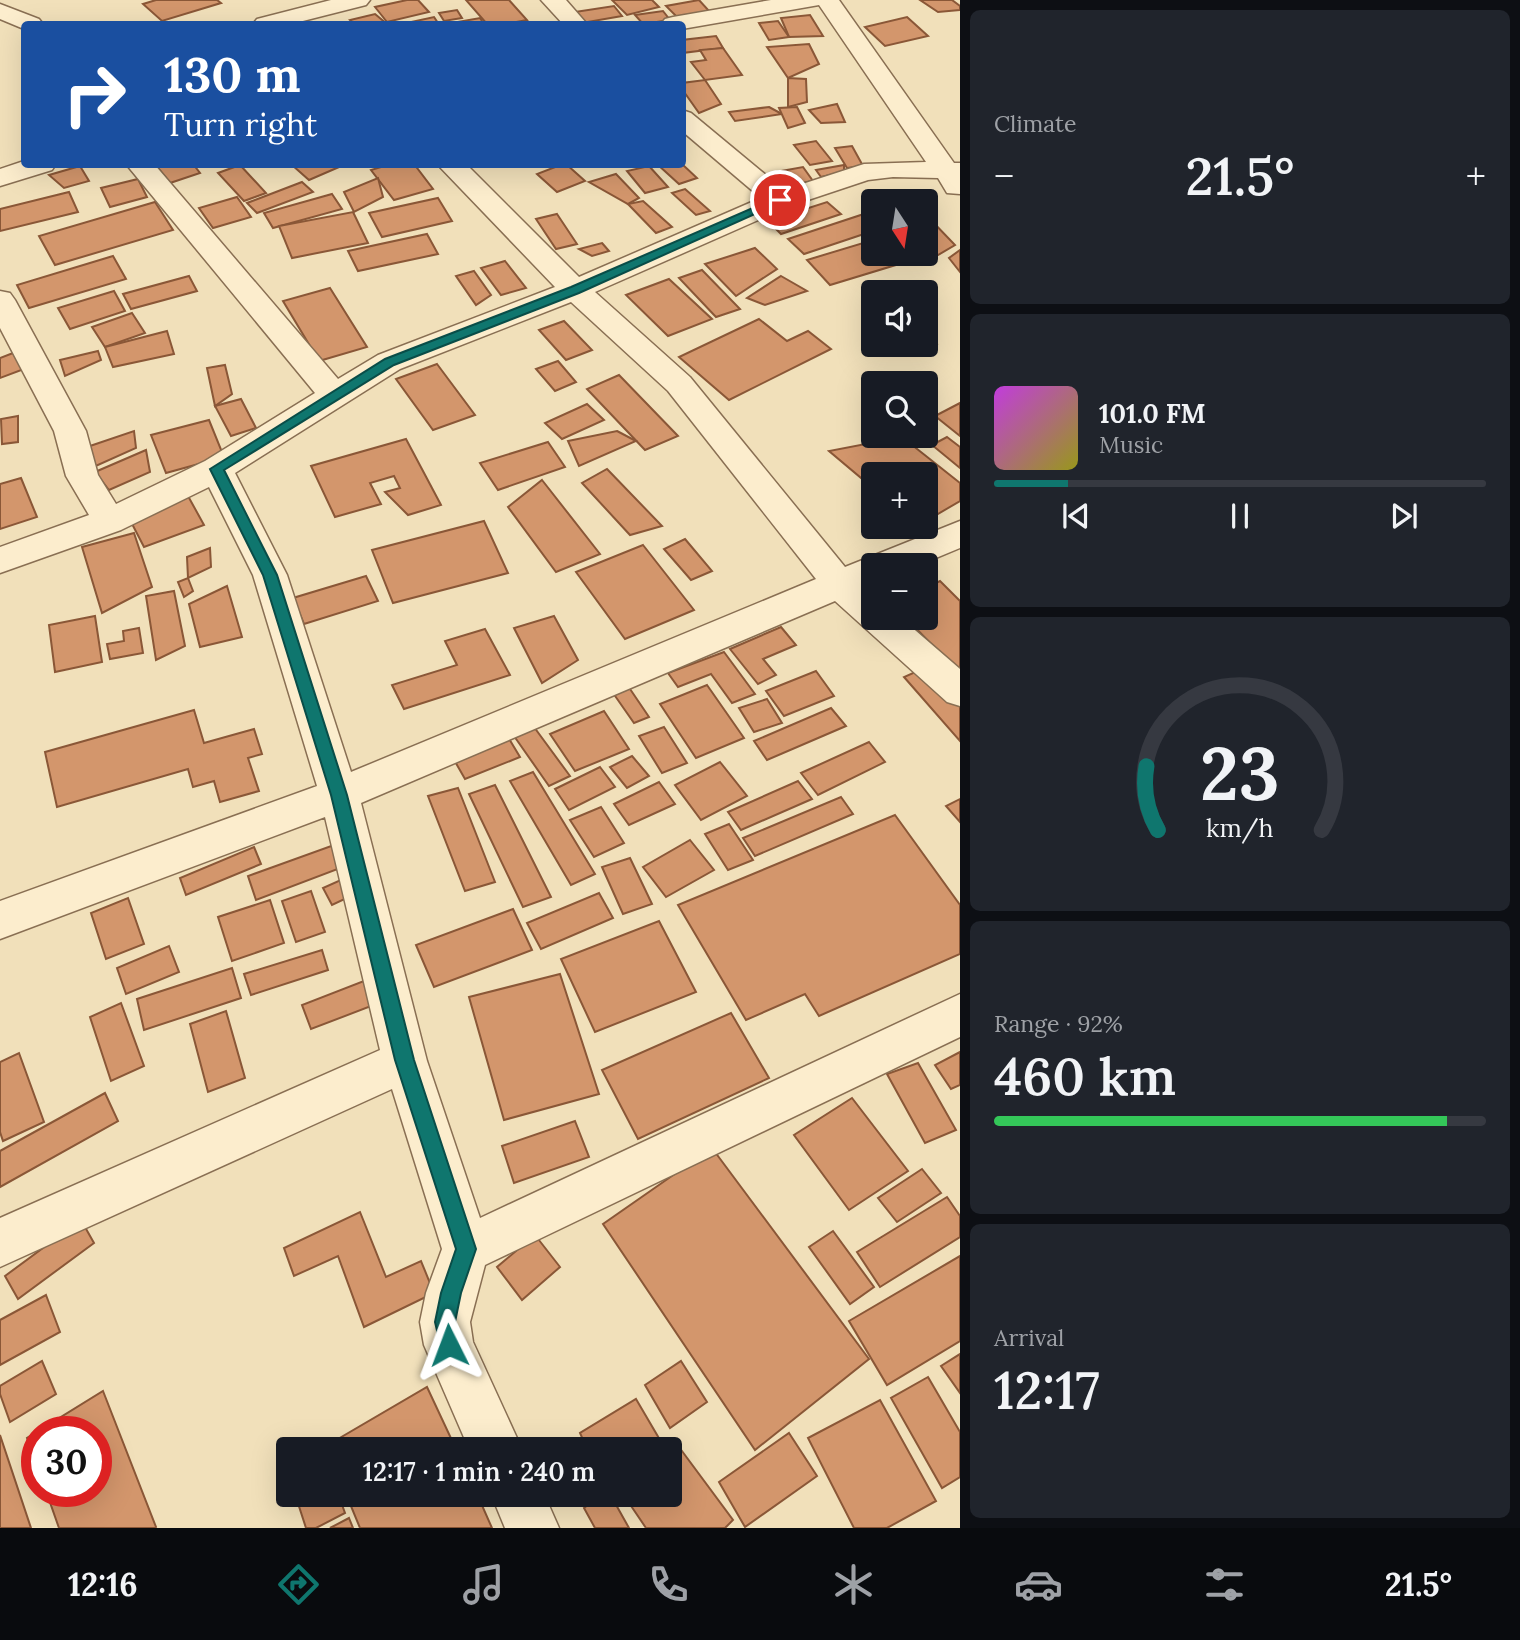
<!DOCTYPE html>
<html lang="en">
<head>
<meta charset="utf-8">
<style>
  body { margin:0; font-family:Lora,serif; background:#20242c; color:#f1f3f6; height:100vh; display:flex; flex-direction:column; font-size:26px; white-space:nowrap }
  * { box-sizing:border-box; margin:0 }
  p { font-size:23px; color:#9ea1a6 }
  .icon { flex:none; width:38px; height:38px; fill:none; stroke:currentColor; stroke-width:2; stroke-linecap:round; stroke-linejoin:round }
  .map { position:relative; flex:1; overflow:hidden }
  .details { display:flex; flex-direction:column; gap:10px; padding:10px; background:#0d0f14; width:560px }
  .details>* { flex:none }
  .guide { position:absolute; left:21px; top:21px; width:665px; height:147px; border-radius:7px; box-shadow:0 7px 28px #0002; background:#1a4fa0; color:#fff; overflow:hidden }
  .needle { width:46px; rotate:168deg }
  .tools { position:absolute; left:861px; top:189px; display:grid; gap:14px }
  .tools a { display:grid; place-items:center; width:77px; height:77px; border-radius:7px; background:#171b24; box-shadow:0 7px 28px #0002; font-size:35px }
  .speed { position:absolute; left:21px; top:1416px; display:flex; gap:14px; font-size:35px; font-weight:700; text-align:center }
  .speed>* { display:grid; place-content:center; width:91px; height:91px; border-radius:50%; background:#171b24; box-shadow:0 7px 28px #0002; line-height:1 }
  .speed .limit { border:10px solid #d22; background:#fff; color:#111 }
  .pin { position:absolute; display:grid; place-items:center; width:60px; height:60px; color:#fff; margin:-30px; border:4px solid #fff; border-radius:50%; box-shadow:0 2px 7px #0007 }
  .me { position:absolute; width:77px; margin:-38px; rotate:357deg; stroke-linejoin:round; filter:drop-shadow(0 0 5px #0008) }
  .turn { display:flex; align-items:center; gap:24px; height:147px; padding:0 28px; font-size:32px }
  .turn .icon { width:91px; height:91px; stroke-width:2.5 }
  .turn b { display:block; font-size:49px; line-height:60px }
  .big { font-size:52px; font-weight:600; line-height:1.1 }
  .details .card { flex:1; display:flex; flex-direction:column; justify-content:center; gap:10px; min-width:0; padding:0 24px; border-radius:10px; background:#20242c }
  .details .dial { align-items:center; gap:0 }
  .dial svg { height:182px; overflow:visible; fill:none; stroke:#363941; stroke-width:7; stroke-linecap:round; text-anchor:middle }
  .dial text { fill:#f1f3f6; stroke:none }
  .song { display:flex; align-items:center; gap:21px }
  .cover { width:84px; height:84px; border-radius:10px; background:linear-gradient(135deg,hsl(290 70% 55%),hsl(60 70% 35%)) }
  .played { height:7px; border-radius:4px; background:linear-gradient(90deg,#0f766e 15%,#363941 15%) }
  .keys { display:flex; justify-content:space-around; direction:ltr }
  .heat { display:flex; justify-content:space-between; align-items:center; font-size:38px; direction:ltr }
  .charge { height:10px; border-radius:5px; background:linear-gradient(90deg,#34c759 92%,#363941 0) }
  .trip { position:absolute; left:276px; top:1437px; width:406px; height:70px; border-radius:7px; background:#171b24; box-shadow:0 7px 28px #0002; font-weight:600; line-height:70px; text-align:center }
  .tab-bar { display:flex; height:112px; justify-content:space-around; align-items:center; background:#090b0e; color:#9ea1a6 }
  .tab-bar .icon { width:49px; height:49px }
  .tab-bar .selected { color:#0f766e }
  .tab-bar b { font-size:32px; color:#f1f3f6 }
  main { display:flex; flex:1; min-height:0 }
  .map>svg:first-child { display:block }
</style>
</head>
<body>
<main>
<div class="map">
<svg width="960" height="1528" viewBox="0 0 960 1528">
  <rect width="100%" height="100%" fill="#f1e0ba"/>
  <g fill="#d3966c" stroke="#8a5737" stroke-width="2">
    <polygon points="156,0 217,0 221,3 162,21 143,4"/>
    <polygon points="407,0 418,0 429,12 387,22 375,7"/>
    <polygon points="466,0 509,0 527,20 506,24 487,24"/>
    <polygon points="612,0 652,0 659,7 627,15"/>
    <polygon points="699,0 710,12 678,18 666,6"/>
    <polygon points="920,0 952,0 960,6 960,10 938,12"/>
    <polygon points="614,6 622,16 582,23 575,12"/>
    <polygon points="457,10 462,18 444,21 439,13"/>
    <polygon points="663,11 670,20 643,24 635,15"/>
    <polygon points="375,14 387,24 354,24 350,20"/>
    <polygon points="810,15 823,36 789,37 781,18"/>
    <polygon points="434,17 438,23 402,24"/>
    <polygon points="907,17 928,36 885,46 865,27"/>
    <polygon points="480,18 484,24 452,23"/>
    <polygon points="778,21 789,37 769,40 759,23"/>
    <polygon points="716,36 723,48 682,53 682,40"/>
    <polygon points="809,44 819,64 788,78 767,47"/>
    <polygon points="723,48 742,75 705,80 691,62 706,60 700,50"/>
    <polygon points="788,78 806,79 807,102 788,107"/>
    <polygon points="705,80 721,104 699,113 682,89 682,83"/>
    <polygon points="837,104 845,122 821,123 809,110"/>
    <polygon points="769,107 782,114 735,121 729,112"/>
    <polygon points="797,107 805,123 788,128 779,108"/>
    <polygon points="816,141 832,161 810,165 794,145"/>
    <polygon points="852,146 863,166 847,168 835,148"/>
    <polygon points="155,164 193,164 200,173 170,183"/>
    <polygon points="294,164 346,164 309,180 292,165"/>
    <polygon points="391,164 414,164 433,189 394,200 371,170"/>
    <polygon points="563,164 566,164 585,181 557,192 537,174"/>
    <polygon points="657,164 682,164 697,178 679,184"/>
    <polygon points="240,165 266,193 244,201 218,173"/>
    <polygon points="844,165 844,172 821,177 816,170"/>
    <polygon points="80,166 89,181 64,188 49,175"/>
    <polygon points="649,166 668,187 645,193 627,171"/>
    <polygon points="803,167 813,181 787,186 776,172"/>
    <polygon points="616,174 639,198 628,204 589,182"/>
    <polygon points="378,178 383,197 354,212 344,192"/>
    <polygon points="138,179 147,197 110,207 101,188"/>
    <polygon points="302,182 313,192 257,213 247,203"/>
    <polygon points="685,189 710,211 696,215 672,193"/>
    <polygon points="69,192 78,212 0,231 0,209"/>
    <polygon points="332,194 342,209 273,228 264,213"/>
    <polygon points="237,197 251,217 213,228 199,208"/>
    <polygon points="438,198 452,221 382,237 369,213"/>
    <polygon points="643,201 672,227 656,233 628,204"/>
    <polygon points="155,202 173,230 55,265 39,236"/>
    <polygon points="827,202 841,214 781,234 768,221"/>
    <polygon points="873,211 873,231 804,254 788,239"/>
    <polygon points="353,212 368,243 292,258 279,226"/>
    <polygon points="557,214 577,244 556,249 536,219"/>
    <polygon points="929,218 955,245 933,258 926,251 926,219"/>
    <polygon points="427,234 438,254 358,271 348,251"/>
    <polygon points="873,240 873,254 918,254 922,257 830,285 807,260"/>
    <polygon points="602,243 609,251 592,256 579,249"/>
    <polygon points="755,248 777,269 736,296 705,264"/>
    <polygon points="960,250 960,272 949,258"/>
    <polygon points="113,256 126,279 29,308 17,285"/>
    <polygon points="505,261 526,288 501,295 481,268"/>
    <polygon points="702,270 740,309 716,317 679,278"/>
    <polygon points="474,271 491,295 476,305 456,276"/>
    <polygon points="189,276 197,291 131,309 123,294"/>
    <polygon points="781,276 807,291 765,305 747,298"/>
    <polygon points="669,279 712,319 668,336 626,295"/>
    <polygon points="330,288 367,347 319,361 283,301"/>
    <polygon points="114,291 125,311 70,329 58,308"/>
    <polygon points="132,313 145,333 105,347 92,327"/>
    <polygon points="759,319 787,341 808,331 831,349 729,400 679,357"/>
    <polygon points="564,321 592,350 566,360 539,330"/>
    <polygon points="926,330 937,344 927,352 922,345 926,345"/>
    <polygon points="167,331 174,354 113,367 105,347"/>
    <polygon points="98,351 101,360 65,376 60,360"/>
    <polygon points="13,353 24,369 0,378 0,358"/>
    <polygon points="558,361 576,382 555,391 536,369"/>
    <polygon points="437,364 475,415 433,430 396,379"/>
    <polygon points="225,365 232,394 215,406 207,368"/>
    <polygon points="619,375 678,436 645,450 587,389"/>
    <polygon points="241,399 256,428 231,436 215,406"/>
    <polygon points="960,403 960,436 935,416"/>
    <polygon points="587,404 604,420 562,439 545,423"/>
    <polygon points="18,416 18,442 2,444 1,419"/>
    <polygon points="209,420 224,457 166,473 151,435"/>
    <polygon points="134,431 136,448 89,469 87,447"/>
    <polygon points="617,431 636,441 579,466 568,441"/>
    <polygon points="902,437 960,483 960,501 926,521 926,474 873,474 873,488 829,451"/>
    <polygon points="947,437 960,447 960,468 932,445"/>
    <polygon points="406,439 441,505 408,515 385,492 400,488 394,476 370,483 381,504 335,517 311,466"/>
    <polygon points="548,442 565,467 498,490 480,463"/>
    <polygon points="146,450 150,472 109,490 95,472"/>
    <polygon points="607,469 662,526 630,535 582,483"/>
    <polygon points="21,478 37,517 0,529 0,484"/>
    <polygon points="542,480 600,554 556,572 508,507"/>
    <polygon points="188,496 204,525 144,547 129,518"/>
    <polygon points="484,521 508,573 393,603 372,550"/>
    <polygon points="134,533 152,587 102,613 82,547"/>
    <polygon points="685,539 712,571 691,580 664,549"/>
    <polygon points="643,545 694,610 625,639 576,572"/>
    <polygon points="210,548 211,567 188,578 187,557"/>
    <polygon points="366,576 378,601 304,624 293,598"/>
    <polygon points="188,578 193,591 184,597 178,582"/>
    <polygon points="940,581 960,601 960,674 906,618 926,618 926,588"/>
    <polygon points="227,586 242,637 200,647 189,604"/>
    <polygon points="174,591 185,646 156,660 146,596"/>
    <polygon points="95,616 102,662 55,672 49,625"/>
    <polygon points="554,616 578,660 542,683 514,628"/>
    <polygon points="781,627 796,645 763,659 776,675 758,684 730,649"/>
    <polygon points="139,628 143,653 110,659 107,644 124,641 123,631"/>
    <polygon points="485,629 510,675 404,709 392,685 457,665 445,641"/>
    <polygon points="724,652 755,694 732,703 711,674 678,687 668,673"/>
    <polygon points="929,666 960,700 960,741 904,677"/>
    <polygon points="816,671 834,696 784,716 766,691"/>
    <polygon points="707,685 744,738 696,758 660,704"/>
    <polygon points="628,686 649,717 634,723 613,693"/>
    <polygon points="767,699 782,723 754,732 739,708"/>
    <polygon points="831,708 846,726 767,760 754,741"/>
    <polygon points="194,710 204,743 254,729 262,754 248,758 259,791 220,802 214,781 193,787 188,769 57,807 45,752"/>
    <polygon points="604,711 629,749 575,771 550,734"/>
    <polygon points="534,727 570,776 549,786 514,736"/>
    <polygon points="664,727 687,763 662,773 639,736"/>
    <polygon points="508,737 520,757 465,779 453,758"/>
    <polygon points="869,742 885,762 818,795 801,773"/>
    <polygon points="632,756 649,776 627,788 610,767"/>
    <polygon points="720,762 747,796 701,820 675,785"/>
    <polygon points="600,767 615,787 569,810 555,789"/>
    <polygon points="533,772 595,874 571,885 510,781"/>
    <polygon points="798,781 812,799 741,830 728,812"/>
    <polygon points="659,782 675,804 629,825 614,804"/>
    <polygon points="495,785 551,897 523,907 469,794"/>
    <polygon points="458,788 495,882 465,891 428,796"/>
    <polygon points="841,797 853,814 755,856 743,838"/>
    <polygon points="960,799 960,822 946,806"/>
    <polygon points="601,807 624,843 594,857 570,820"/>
    <polygon points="895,815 960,905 960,954 819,1016 805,994 746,1020 678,905"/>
    <polygon points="729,824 753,860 728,870 705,834"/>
    <polygon points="690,840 714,870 666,897 643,867"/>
    <polygon points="334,845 343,867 256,900 248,876"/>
    <polygon points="254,847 261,864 186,895 180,878"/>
    <polygon points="630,858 652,904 623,914 602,867"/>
    <polygon points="343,879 351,896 332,905 323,888"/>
    <polygon points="311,891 325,932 296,942 282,901"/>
    <polygon points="599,893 613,918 541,949 527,923"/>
    <polygon points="128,898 144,944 106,959 91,913"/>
    <polygon points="270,900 284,943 232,961 218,917"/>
    <polygon points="513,909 532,950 434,987 416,945"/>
    <polygon points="659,921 696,992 595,1032 561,959"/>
    <polygon points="169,946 179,972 126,994 117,968"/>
    <polygon points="322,950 328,970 251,995 244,974"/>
    <polygon points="232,968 241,998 144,1030 137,999"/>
    <polygon points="560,974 599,1094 504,1120 469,997"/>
    <polygon points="369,979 379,1003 311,1029 302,1005"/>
    <polygon points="121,1003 144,1066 111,1081 90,1017"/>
    <polygon points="226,1011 245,1078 208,1092 190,1024"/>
    <polygon points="731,1013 769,1078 638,1139 602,1070"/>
    <polygon points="960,1052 960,1085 951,1089 935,1065"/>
    <polygon points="19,1053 44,1122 3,1141 0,1132 0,1062"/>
    <polygon points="918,1063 956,1130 925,1143 887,1074"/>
    <polygon points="105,1093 118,1121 0,1187 0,1151"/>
    <polygon points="852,1098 908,1171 849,1210 794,1135"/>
    <polygon points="575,1121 589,1157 514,1183 502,1146"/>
    <polygon points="712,1148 869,1359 755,1450 603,1224"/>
    <polygon points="922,1169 941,1193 897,1222 878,1198"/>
    <polygon points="947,1197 960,1216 960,1237 880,1287 857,1252"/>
    <polygon points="360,1212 386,1277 421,1261 434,1293 364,1327 338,1256 294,1276 284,1248"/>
    <polygon points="81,1220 94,1243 18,1299 5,1276"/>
    <polygon points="833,1231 874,1287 850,1304 809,1247"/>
    <polygon points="535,1235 560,1267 522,1300 497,1267"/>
    <polygon points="960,1256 960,1341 887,1385 849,1321"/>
    <polygon points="46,1295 60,1332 0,1365 0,1320"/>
    <polygon points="960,1354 960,1393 941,1366"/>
    <polygon points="42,1361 56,1394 10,1422 0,1394 0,1386"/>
    <polygon points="681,1361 707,1402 670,1428 645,1385"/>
    <polygon points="928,1377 960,1432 960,1477 942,1488 891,1398"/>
    <polygon points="427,1387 456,1449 328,1449 326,1446"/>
    <polygon points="103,1391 156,1527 155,1528 59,1528 46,1491 96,1491 96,1432 37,1432 37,1466 27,1438"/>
    <polygon points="636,1399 660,1440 646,1449 587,1449 580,1433"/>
    <polygon points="880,1400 936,1501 887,1528 854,1528 808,1438"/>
    <polygon points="789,1433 817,1476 745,1527 719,1482"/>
    <polygon points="0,1435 31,1528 0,1528"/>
    <polygon points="679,1447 733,1520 725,1528 646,1528 625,1497 670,1494 670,1455"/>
    <polygon points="295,1494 338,1494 345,1513 316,1528 306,1528"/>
    <polygon points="346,1494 477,1494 492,1528 360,1528"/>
    <polygon points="602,1494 610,1494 629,1528 595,1528 584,1508"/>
    <polygon points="349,1518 353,1528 330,1528"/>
  </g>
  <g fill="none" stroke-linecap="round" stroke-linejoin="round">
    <defs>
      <g id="minor">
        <polygon points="331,0 370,0 366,5 291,24 253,24 257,19"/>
        <polygon points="541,0 566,0 587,24 563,24"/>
        <path d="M 771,0 L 839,0 L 954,163 L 960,163 L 960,194 L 947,193 L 938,178 L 893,177 L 868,180 L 790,206 L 595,292 L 690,377 L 845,567 L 960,521 L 960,548 L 919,565 L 873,565 L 873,584 L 866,587 L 873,594 L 873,618 L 901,618 L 960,669 L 960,706 L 947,702 L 835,601 L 361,803 L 427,1061 L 480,1218 L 960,994 L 960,1037 L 485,1265 L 470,1322 L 473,1342 L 522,1449 L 469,1449 L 424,1345 L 420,1322 L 426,1293 L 442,1249 L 392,1089 L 0,1267 L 0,1218 L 380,1050 L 325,817 L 0,939 L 0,901 L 317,786 L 253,575 L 209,487 L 121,530 L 0,573 L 0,547 L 89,515 L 66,476 L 54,431 L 0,328 L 0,291 L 10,293 L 15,300 L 86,431 L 98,475 L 116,504 L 205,461 L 315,393 L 126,164 L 154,164 L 338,379 L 378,355 L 555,287 L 437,164 L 466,164 L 579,277 L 761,198 L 682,131 L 682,110 L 691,113 L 784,190 L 864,164 L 926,162 L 819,5 L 682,29 L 682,24 L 661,24 L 665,19 L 673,17 ZM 571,302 L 668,391 L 816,579 L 351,772 L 287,575 L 235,473 L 400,369 Z"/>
        <polygon points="0,4 39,19 43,24 24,24 24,29 0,19"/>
        <polygon points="24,161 24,164 56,164 52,170 0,186 0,169"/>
        <polygon points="491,1494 544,1494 559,1528 505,1528"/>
      </g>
    </defs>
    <use href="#minor" stroke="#896f53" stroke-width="3"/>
    <use href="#minor" fill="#fcedcd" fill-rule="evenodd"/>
  </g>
  <polygon fill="#0f766e" stroke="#0a4d48" stroke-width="2" points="776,198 786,200 579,293 394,365 224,470 277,575 347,795 414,1060 476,1249 461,1293 455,1322 460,1345 457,1352 449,1355 442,1352 435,1322 441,1293 456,1249 395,1060 331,795 263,575 210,469 385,359 571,287"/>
</svg>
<div class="tools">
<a><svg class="needle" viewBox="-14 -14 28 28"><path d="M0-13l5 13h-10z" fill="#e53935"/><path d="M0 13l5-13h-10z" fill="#9ea1a6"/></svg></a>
<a><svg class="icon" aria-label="sound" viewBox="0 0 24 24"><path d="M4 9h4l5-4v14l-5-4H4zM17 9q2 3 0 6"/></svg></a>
<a><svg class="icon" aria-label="search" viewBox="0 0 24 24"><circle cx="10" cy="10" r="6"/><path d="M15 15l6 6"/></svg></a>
<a>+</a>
<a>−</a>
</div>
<div class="speed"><div class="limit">30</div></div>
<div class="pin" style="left:780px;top:200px;background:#d93025"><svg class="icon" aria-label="arrive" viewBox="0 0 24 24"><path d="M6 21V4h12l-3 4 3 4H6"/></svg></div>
<svg class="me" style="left:449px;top:1345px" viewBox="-20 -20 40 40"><path d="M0-17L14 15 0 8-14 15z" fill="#0f766e" stroke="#fff" stroke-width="4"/></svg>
<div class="trip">12:17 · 1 min · 240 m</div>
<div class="guide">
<div class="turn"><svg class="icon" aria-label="right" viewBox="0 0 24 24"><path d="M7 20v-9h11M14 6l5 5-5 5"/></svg><div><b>130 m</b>Turn right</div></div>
</div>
</div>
<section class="details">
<div class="card"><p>Climate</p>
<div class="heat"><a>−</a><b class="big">21.5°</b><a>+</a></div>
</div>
<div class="card">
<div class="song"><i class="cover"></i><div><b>101.0 FM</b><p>Music</p></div></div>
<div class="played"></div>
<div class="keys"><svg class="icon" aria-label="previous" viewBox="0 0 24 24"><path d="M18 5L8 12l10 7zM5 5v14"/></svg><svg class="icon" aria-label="pause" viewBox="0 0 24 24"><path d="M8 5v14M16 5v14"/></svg><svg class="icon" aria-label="next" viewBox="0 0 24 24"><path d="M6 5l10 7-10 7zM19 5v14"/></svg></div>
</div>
<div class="card dial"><svg viewBox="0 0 100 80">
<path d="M14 69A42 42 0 1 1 86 69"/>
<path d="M14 69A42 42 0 0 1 9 41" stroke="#0f766e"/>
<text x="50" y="56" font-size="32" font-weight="700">23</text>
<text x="50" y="72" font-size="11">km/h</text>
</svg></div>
<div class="card"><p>Range · 92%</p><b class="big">460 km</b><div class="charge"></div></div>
<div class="card"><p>Arrival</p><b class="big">12:17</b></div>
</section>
</main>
<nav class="tab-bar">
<b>12:16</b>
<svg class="icon selected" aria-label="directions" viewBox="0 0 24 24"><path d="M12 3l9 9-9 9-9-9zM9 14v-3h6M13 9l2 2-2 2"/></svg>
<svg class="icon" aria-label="music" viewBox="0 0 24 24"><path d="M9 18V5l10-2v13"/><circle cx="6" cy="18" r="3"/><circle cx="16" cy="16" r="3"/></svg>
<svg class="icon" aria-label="phone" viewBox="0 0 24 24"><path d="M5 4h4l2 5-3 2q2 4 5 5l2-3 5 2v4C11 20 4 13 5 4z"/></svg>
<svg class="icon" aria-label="climate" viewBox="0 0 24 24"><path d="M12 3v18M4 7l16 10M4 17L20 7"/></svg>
<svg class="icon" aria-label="car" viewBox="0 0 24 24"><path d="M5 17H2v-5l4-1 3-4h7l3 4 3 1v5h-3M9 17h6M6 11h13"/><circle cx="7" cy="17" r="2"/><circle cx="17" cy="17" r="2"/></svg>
<svg class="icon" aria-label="filters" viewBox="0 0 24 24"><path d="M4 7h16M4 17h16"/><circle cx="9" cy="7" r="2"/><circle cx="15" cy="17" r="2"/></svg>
<b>21.5°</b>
</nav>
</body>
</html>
